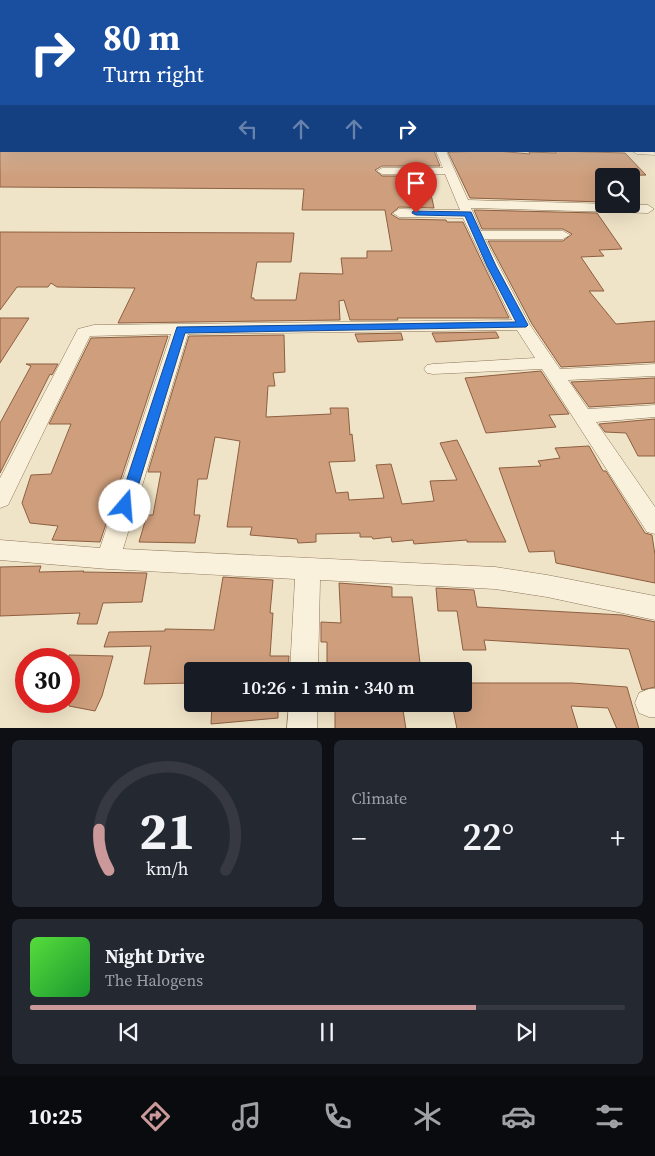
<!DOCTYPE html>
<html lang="en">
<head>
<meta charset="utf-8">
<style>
  body { margin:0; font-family:"Source Serif 4",serif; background:#242831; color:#f1f3f6; height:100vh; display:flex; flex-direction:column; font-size:19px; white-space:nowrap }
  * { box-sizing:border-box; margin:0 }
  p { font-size:16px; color:#9ea1a6 }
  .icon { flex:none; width:28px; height:28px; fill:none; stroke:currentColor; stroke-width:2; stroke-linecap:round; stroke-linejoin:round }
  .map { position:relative; height:728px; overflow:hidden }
  .panel { display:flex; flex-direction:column; gap:12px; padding:12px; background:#0d0f14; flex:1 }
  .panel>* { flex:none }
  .guide { position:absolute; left:0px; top:0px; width:655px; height:152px; box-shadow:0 5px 20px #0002; background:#1a4fa0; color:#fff; overflow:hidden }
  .controls { position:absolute; left:595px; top:168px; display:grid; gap:10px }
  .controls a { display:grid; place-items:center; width:45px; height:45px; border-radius:5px; background:#171b24; box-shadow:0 5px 20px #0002; font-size:25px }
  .speed { position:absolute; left:15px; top:648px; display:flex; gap:10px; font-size:25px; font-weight:700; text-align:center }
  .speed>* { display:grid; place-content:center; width:65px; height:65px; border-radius:50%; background:#171b24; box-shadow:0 5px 20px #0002; line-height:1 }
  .speed .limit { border:8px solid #d22; background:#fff; color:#111 }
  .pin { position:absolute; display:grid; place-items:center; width:42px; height:42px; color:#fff; margin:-51px -21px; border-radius:50% 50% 50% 0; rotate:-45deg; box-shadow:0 0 5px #0007 }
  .pin .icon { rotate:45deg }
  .me { position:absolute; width:55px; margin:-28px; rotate:18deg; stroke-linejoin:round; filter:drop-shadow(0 0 4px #0008) }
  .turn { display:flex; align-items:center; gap:18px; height:105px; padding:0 20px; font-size:22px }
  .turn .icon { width:65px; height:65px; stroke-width:2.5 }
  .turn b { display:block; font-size:35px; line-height:42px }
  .lanes { display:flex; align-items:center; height:48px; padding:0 20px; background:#0003; justify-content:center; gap:25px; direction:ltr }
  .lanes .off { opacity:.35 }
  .big { font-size:38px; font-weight:600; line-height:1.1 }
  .panel .widget { flex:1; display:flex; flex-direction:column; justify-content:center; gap:8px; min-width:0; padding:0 18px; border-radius:8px; background:#242831 }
  .panel .dial { align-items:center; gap:0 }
  .dial svg { height:130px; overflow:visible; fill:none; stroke:#363941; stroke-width:7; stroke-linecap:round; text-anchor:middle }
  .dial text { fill:#f1f3f6; stroke:none }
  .song { display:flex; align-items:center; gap:15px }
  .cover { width:60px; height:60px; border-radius:8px; background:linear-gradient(135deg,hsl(110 70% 55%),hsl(130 70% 35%)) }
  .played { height:5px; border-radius:2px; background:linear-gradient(90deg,#cc999b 75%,#363941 75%) }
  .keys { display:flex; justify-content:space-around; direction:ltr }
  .heat { display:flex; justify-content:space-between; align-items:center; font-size:28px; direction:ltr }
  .panel .tiles { flex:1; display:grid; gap:12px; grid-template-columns:1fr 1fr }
  .widget:last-child { grid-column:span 2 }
  .trip { position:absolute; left:184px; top:662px; width:288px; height:50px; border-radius:5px; background:#171b24; box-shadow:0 5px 20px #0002; font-weight:600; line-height:50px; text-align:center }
  .menu { display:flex; height:80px; justify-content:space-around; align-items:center; background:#090b0e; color:#9ea1a6 }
  .menu .icon { width:35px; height:35px }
  .menu .selected { color:#cc999b }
  .menu b { font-size:22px; color:#f1f3f6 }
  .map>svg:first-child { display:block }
</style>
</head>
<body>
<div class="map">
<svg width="655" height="729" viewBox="0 0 655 729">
  <rect width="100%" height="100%" fill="#f0e4c8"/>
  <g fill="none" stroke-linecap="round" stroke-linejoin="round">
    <polyline stroke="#a9c4bc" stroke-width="35" points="0,135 1,134"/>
  </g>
  <g fill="#cf9f7d" stroke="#8d5f41">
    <polygon points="0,151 434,151 440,166 382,166 375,170 382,176 427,176 434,208 399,207 391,214 399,219 446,220 447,222 463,222 509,318 397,318 398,320 350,320 344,300 339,301 340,320 118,323 135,288 57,287 51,283 48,287 17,287 0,310 0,232 294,233 291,262 257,262 251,298 254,298 254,300 296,300 300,273 343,274 341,258 367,258 367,251 392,251 385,210 302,210 304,189 0,187"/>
    <polygon points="497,151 530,154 529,152 556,153 555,151 625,153 646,175 604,176 604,202 470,198 448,152"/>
    <polygon points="474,210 597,213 622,249 599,250 604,256 581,257 604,291 589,291 616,324 655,321 655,362 561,367 532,324 488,241 563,241 572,234 563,229 482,229"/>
    <polygon points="0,318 29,318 0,363"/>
    <polygon points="496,332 499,338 436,342 432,333"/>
    <polygon points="401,333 403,340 358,342 355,334"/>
    <polygon points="284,335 285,372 273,373 275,386 268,386 266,417 331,414 330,408 348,408 350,435 352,434 355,461 329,462 336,493 348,492 349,500 384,498 376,465 391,464 402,504 434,501 430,481 457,480 440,443 457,440 506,542 467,542 467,540 414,544 413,540 392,542 391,537 373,539 372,537 360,537 360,533 316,534 316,542 298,543 297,539 250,535 252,527 227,527 240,441 215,437 207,479 198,479 194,515 200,515 195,543 139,542 147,515 153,515 161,472 148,472 189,336"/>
    <polygon points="168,336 100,542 52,540 58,526 30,523 22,503 31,475 51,474 71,424 49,424 91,338"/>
    <polygon points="26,364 58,364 52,375 50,374 0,473 0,423 31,366"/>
    <polygon points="541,371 569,414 549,415 556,427 486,433 465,378"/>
    <polygon points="655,378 655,403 589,407 571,382"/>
    <polygon points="655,419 655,456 638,456 626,433 605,432 599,424"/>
    <polygon points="589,446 603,471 606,471 645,533 652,535 655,555 655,583 556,563 554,551 529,552 499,468 541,466 538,461 560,458 555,448"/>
    <polygon points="41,566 39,572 84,571 83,572 147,573 142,602 103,603 97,624 77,624 80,613 0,616 0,567"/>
    <polygon points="223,577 273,580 270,613 273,613 270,656 289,656 288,671 192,671 192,683 144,684 151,646 104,647 109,632 165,631 165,629 214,630"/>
    <polygon points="339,583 392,587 392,597 412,597 421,671 327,671 327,642 321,642 321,622 341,623"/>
    <polygon points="436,588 474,590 477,607 622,615 655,622 655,687 642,690 629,649 484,640 486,650 463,650 457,611 438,611"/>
    <polygon points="69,655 113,656 102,696 95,711 69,706"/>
    <polygon points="462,683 572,683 627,687 639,729 617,729 608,708 571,706 578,729 457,729 452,704 462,704"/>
    <polygon points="212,704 278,704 278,718 211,724"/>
    <polygon points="335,704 402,704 406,729 335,729"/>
  </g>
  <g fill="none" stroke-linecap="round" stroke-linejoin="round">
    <defs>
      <g id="street">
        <rect x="654" y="111" width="1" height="6"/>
        <polygon points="654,149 655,155 637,154 632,151 654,151"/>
        <polygon points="436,151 446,151 468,200 648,205 654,209 648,213 471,208 481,231 563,231 570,235 563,239 485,239 530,325 560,369 655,364 655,376 568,380 588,409 655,405 655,417 596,422 655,507 655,534 647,532 542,369 433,374 427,373 424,369 427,365 433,364 535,358 517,330 188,334 123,549 495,567 547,575 655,596 655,620 547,597 495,589 320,580 318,671 290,671 295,579 108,569 0,560 0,540 100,548 171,334 90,336 11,499 8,505 0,508 0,478 78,329 94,325 512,320 463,218 399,217 393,213 399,209 460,210 445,174 382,174 377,171 382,168 443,168"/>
        <polygon points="649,689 655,689 655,717 649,717 639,713 635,703 639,693"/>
        <polygon points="289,704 317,704 317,729 287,729"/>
      </g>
      <rect id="secondary" x="0" y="124" width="1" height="8"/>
    </defs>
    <use href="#street" stroke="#8d765c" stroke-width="1"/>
    <use href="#secondary" stroke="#6f573f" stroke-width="2"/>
    <use href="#street" fill="#faf1dc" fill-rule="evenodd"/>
    <use href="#secondary" fill="#faf1dc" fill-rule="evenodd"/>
  </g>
  <linearGradient id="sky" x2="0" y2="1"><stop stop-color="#8fbad6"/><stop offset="0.42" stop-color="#f8f3e6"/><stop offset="1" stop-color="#f8f3e6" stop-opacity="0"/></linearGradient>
  <rect width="655" height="177" fill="url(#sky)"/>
  <polygon fill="#1a73e8" stroke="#114b97" points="413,211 471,212 496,266 528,325 526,327 185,333 132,506 130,510 125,511 120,510 118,506 177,327 516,322 487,266 465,216 416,215 412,213"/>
</svg>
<div class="controls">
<a><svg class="icon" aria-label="search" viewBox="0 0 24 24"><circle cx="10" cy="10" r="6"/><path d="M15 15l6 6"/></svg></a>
</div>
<div class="speed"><div class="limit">30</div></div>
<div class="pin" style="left:416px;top:213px;background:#d93025"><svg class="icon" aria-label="arrive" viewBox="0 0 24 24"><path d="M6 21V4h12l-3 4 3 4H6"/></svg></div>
<svg class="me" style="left:125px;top:506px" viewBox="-20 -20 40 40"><circle r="19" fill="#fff"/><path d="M0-13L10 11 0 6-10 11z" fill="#1a73e8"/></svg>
<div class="trip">10:26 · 1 min · 340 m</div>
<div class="guide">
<div class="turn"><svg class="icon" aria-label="right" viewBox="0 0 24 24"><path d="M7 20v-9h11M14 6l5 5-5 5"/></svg><div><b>80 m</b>Turn right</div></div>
<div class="lanes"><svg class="icon off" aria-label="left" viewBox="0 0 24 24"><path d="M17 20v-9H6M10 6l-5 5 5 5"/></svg><svg class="icon off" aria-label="ahead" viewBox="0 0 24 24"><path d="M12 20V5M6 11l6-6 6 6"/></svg><svg class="icon off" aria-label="ahead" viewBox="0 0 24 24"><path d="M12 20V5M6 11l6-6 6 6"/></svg><svg class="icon" aria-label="right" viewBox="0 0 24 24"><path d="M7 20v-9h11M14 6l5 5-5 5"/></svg></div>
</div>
</div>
<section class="panel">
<div class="tiles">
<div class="widget dial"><svg viewBox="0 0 100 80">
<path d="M14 69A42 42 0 1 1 86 69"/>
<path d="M14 69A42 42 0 0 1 8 44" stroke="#cc999b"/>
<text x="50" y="56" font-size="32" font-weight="700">21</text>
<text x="50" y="72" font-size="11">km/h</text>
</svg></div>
<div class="widget"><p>Climate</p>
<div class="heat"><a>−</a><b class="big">22°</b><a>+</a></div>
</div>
<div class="widget">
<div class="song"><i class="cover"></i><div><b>Night Drive</b><p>The Halogens</p></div></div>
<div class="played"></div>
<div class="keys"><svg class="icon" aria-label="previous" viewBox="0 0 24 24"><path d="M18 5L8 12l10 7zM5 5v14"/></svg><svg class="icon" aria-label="pause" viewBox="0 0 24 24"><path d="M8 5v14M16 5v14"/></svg><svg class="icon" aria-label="next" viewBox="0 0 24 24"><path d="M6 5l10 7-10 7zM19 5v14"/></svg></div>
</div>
</div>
</section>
<nav class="menu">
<b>10:25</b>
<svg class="icon selected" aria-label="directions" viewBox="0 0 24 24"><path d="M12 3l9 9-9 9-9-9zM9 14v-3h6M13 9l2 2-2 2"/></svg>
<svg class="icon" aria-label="music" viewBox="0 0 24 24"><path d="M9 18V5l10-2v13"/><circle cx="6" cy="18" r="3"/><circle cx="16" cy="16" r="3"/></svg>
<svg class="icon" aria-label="phone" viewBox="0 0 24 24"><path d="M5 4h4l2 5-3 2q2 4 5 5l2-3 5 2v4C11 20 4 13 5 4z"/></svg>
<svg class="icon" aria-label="climate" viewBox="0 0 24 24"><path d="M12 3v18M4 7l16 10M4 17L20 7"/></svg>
<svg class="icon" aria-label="car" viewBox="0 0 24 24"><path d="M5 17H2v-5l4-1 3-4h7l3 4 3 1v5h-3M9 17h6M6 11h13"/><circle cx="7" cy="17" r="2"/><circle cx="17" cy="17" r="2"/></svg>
<svg class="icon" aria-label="filters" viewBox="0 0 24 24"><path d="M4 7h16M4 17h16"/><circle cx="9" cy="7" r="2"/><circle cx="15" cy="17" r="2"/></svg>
</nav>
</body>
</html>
